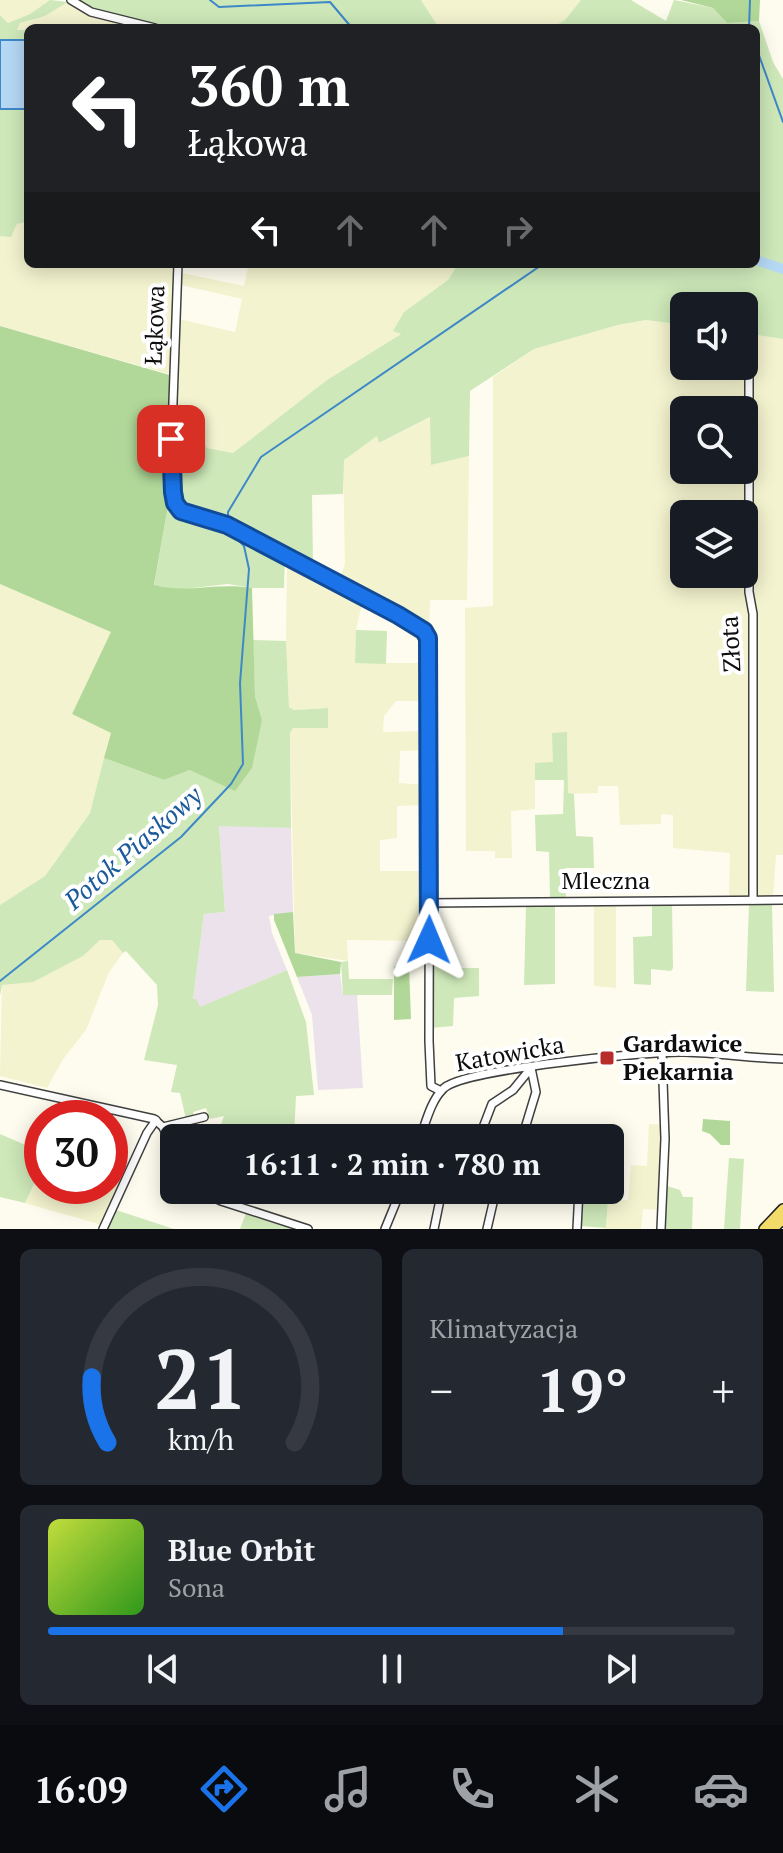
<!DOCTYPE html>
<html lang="pl">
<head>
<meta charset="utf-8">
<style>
  body { margin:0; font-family:"PT Serif",serif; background:#242831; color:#f1f3f6; height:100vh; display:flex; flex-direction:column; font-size:30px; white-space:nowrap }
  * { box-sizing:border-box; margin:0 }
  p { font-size:26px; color:#9ea1a6 }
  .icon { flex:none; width:44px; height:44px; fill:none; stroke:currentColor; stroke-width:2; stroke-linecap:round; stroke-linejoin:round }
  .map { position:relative; height:1229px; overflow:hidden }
  .panel { display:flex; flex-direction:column; gap:20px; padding:20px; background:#0d0f14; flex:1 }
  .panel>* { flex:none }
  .banner { position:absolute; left:24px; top:24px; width:736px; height:244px; border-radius:12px; box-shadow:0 4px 20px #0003; background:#202124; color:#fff; overflow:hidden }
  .tools { position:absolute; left:670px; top:292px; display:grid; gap:16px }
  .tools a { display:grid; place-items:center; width:88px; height:88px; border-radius:12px; background:#171b24; box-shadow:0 4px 20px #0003; font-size:40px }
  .speed { position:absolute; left:24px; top:1100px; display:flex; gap:16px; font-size:40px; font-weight:700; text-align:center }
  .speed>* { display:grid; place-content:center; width:104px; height:104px; border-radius:50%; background:#171b24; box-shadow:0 4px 20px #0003; line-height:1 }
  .speed .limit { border:12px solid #d22; background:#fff; color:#111 }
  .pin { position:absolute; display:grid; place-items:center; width:68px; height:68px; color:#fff; margin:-34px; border-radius:16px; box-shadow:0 4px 12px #0006 }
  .me { position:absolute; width:88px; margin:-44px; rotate:1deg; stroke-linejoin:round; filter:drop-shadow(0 0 6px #0008) }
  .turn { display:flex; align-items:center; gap:28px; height:168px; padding:0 32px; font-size:36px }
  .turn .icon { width:104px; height:104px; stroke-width:2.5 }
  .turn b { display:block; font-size:56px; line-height:68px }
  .lanes { display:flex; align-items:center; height:76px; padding:0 32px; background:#0003; justify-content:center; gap:40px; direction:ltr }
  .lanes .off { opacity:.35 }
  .big { font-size:60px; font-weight:700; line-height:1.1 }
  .panel .tile { flex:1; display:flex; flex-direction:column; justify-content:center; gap:12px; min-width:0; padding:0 28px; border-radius:12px; background:#242831 }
  .panel .dial { align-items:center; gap:0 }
  .dial svg { height:208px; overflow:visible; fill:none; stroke:#363941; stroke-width:7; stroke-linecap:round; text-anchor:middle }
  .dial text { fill:#f1f3f6; stroke:none }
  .song { display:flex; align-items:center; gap:24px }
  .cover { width:96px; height:96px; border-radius:12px; background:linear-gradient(135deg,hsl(70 70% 55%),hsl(110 70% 35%)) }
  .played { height:8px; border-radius:4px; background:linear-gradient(90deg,#1a73e8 75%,#363941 75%) }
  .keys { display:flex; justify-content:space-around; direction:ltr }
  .heat { display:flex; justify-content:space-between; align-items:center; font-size:44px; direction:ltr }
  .panel .tiles { flex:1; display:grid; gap:20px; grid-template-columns:1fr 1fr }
  .tile:last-child { grid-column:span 2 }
  .trip { position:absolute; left:160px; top:1124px; width:464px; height:80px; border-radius:12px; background:#171b24; box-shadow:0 4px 20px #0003; font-weight:700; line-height:80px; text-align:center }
  .dock { display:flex; height:128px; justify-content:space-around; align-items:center; background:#090b0e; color:#9ea1a6 }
  .dock .icon { width:56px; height:56px }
  .dock .current { color:#1a73e8 }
  .dock b { font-size:36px; color:#f1f3f6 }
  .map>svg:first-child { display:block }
</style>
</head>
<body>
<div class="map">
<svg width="783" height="1229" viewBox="0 0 783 1229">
  <rect width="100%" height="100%" fill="#fefcee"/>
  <g fill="#ebe2ec">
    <polygon points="219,825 291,828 293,912 269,916 272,933 287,970 199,1008 193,1000 204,914 225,912"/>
    <polygon points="340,974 343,995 357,994 363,1088 318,1090 312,1015 297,977"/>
  </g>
  <g fill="#f3f3cf" fill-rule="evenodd">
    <polygon points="0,0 50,0 30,14 8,23 0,15"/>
    <polygon points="421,0 581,0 565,20 551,28 439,28"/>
    <polygon points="68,2 92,16 149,28 80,27 17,31 20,23 45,16"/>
    <polygon points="28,217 28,264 176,264 169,374 0,326 0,236 11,236 17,224 27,222"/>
    <polygon points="249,264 458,264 448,280 404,312 394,331 402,333 327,380 233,453 207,448 175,410 179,319 235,332 242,299 181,285 182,273 244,286"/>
    <path d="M 646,320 L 684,325 L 684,366 L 744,366 L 744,333 L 783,339 L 783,855 L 776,855 L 773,897 L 729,897 L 730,853 L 673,848 L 673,815 L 661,814 L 661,824 L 620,825 L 618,786 L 598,786 L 598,793 L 568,794 L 567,732 L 553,763 L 535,763 L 535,809 L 511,811 L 512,858 L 495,858 L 495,851 L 466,851 L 465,608 L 493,606 L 493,377 L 534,349 L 618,325 ZM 684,410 L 744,410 L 744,470 L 684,470 ZM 684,514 L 744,514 L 744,574 L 684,574 Z"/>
    <polygon points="431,417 431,465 469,456 467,600 430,600 429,628 425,629 339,581 345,564 343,460 378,435 380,443"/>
    <polygon points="287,561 363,599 356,630 355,663 426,663 426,701 396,701 384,716 383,732 426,731 426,750 400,751 399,783 425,785 425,805 397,806 397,838 380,840 380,871 426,871 427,941 347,940 348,961 295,953 290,733 293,728 327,708 294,710 289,707 286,641"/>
    <polygon points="0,584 112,632 72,714 111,733 90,813 45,876 0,905"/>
    <polygon points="594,903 616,903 616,988 594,986"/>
    <polygon points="100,940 112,940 123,953 109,972 86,1030 63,1059 47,1088 0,1076 2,985 33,981 83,956"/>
    <polygon points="649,1124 663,1125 660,1210 643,1209 641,1229 606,1229 608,1200 628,1200 631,1165 647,1166"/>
    <polygon points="42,1167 42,1186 110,1186 110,1172 125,1177 102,1225 25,1203"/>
  </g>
  <g fill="#cee8b9">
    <polygon points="50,0 68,2 45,16 20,23 17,30 28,30 28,40 0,40 0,15 8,23 30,14"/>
    <polygon points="78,0 421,0 439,28 161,28 155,24 83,5"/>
    <polygon points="581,0 631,0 666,21 674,0 713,8 727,23 759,21 773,62 783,79 783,339 744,333 744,306 684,306 684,325 646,320 618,325 534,349 470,391 469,456 431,465 430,417 379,443 377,436 344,460 343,494 312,495 313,567 285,553 284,588 252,588 228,584 176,590 154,586 170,495 175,410 207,448 233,453 327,380 401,334 393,331 404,312 448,280 458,264 756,264 756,28 551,28 565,20"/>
    <polygon points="0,109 28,109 27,222 17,224 11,237 0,236"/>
    <polygon points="356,630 387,631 386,664 355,663"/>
    <polygon points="253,640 286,641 289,707 294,710 328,708 328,728 293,728 290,733 291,828 219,826 225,912 204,914 193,999 196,999 200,1007 287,970 306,1022 314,1095 296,1096 294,1136 216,1138 224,1116 210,1119 206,1108 193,1112 194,1117 186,1119 180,1093 171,1092 177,1065 144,1060 158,1005 157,985 126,951 123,953 112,940 100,940 83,956 33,982 2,985 0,996 0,905 45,876 90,813 104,758 164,780 190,770 262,721 255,696"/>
    <polygon points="567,732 568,793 574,794 576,836 593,837 594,868 565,868 566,899 550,899 549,852 536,851 535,815 563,814 564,780 535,780 535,763 553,762 552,733"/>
    <polygon points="652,903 672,903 673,968 671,971 651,969 651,985 634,984 633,937 652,936"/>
    <polygon points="749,903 772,905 774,992 746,991"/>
    <polygon points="555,905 555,984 524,985 526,906"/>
    <polygon points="348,961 349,979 393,979 392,995 343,995 341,962"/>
    <polygon points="433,962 442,962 443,968 479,968 479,996 454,998 453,1026 431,1028"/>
    <polygon points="0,1134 42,1152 42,1167 25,1203 0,1197"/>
    <polygon points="729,1158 744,1159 740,1229 724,1229"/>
    <polygon points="667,1186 680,1190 683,1197 693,1197 692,1229 664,1229"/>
    <polygon points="583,1199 608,1200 606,1228 581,1226"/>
    <polygon points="116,1210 174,1229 107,1229"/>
    <polygon points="246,1213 298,1229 240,1229"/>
  </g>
  <g fill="#b1d899">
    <polygon points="681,0 760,0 759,21 727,23 713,8"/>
    <path d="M 0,326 L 173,376 L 170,495 L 154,585 C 187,594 217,582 252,588 L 255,696 L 262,720 L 252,768 L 235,791 L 190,770 L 164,780 L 104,758 L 111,733 L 72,714 L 111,632 L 0,584 Z"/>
    <polygon points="293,912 295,953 341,962 340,974 297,977 274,920 274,914"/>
    <polygon points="394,966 409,967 411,1019 394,1020"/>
    <polygon points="703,1119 730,1121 730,1145 721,1145 710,1134 702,1131"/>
  </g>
  <rect fill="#b5d8f4" stroke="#3e88c8" stroke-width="2" x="0" y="40" width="28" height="69"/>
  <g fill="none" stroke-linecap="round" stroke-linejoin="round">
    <g stroke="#3e88c8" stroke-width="2">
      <polyline points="210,0 219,7 330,2 352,28"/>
      <polyline points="749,28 750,0"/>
      <polyline points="756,47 783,122"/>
      <polyline points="228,521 228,512 261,457 543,264"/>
      <polyline points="0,981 181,837 231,784 243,764 240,683 249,569 244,546 230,531"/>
    </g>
    <polyline stroke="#b5d8f4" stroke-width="10" points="756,260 783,269"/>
    <defs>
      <g id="minor">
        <polyline points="71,0 91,12 155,28"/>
        <polyline points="178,264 171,457 175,503 181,511 227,525 398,615 424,631 430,642 429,1041 431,1086 441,1091"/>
        <polyline points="749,338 749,592 753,614 753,900"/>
        <polyline points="429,903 783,900"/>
        <polyline points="0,1085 154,1119 163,1127 174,1152"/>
        <polyline points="163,1127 204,1117"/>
        <path d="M 420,1138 C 426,1122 431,1100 444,1088 C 466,1069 648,1051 685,1052 C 718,1053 750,1058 783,1059"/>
        <polyline points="479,1138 492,1104 513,1090 531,1068"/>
        <polyline points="522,1138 536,1092 531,1068"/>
        <polyline points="200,1190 221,1201 308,1229"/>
        <polyline points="103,1229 147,1133 156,1120"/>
        <polyline points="385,1229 401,1190"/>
        <polyline points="434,1229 442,1190"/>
        <polyline points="487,1229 496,1190"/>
        <polyline points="577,1229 579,1190"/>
        <polyline points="661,1229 665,1139 662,1052"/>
      </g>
      <g id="major">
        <polyline points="764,1229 783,1209"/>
        <polyline points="773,1229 783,1219"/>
      </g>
    </defs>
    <use href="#minor" stroke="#404040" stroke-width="10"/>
    <use href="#major" stroke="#1e1e1e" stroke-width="12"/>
    <use href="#minor" stroke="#fff" stroke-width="7"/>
    <use href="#major" stroke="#f3db69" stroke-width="9"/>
  </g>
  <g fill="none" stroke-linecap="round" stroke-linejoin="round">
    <defs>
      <polyline id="route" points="171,439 173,492 175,503 181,511 227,525 398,615 424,631 428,638 429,940"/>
    </defs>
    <use href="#route" stroke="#114b97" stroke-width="20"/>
    <use href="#route" stroke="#1a73e8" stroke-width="14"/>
  </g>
  <rect fill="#b82d2a" stroke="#fff" stroke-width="3" x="599" y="1050" width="16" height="16" rx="4"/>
  <g text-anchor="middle" stroke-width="8" stroke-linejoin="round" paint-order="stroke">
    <g font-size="24" fill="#0d0d0d" stroke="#fff">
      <text transform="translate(155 325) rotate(-88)" y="8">Łąkowa</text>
      <text transform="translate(731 644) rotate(-93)" y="8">Złota</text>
      <text x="606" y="889">Mleczna</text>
      <text transform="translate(510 1054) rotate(-10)" y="8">Katowicka</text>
    </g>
    <g font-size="24" font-weight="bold" fill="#0d0d0d" stroke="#fff" text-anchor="start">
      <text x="623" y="1052">Gardawice<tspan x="623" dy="28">Piekarnia</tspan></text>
    </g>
    <g font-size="26" font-style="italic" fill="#1b5a9b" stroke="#fff">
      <text transform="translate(133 848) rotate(-41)" y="9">Potok Piaskowy</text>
    </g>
  </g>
</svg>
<div class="tools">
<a><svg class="icon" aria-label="sound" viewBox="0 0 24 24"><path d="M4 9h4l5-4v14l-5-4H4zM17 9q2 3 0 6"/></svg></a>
<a><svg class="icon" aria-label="search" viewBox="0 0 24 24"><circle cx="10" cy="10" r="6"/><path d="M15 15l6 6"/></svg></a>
<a><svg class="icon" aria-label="layers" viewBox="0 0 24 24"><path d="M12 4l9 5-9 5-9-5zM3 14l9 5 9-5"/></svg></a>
</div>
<div class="speed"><div class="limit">30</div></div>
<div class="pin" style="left:171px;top:439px;background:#d93025"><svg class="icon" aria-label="arrive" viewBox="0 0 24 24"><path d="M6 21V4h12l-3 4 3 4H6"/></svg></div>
<svg class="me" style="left:429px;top:940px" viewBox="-20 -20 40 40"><path d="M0-17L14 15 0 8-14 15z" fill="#1a73e8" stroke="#fff" stroke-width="4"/></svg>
<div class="trip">16:11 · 2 min · 780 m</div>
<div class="banner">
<div class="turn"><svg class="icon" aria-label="left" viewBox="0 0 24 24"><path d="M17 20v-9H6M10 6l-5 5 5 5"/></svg><div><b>360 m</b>Łąkowa</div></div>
<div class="lanes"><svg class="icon" aria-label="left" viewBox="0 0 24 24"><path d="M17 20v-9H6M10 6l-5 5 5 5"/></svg><svg class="icon off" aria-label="ahead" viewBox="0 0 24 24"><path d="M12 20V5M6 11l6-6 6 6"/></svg><svg class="icon off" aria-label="ahead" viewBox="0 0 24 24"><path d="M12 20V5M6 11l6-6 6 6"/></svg><svg class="icon off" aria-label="right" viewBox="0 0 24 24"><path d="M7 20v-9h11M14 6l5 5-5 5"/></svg></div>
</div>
</div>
<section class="panel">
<div class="tiles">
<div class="tile dial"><svg viewBox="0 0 100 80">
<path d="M14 69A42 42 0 1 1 86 69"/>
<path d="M14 69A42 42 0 0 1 8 44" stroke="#1a73e8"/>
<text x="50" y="56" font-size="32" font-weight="700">21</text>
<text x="50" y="72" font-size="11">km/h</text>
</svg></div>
<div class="tile"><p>Klimatyzacja</p>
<div class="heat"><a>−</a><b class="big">19°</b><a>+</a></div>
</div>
<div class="tile">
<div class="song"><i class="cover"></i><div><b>Blue Orbit</b><p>Sona</p></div></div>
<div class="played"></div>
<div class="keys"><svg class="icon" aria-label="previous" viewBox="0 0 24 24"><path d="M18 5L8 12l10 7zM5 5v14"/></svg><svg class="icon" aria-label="pause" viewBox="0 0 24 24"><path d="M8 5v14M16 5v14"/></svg><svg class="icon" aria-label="next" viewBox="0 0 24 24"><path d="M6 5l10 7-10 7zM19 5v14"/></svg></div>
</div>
</div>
</section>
<nav class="dock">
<b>16:09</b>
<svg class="icon current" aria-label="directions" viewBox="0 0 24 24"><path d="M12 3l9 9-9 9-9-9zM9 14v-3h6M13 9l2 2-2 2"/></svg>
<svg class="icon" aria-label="music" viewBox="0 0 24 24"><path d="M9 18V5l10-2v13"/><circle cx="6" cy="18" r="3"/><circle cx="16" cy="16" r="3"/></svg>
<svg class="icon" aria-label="phone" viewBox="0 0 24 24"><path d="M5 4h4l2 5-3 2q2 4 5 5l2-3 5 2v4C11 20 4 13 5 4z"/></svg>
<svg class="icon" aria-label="climate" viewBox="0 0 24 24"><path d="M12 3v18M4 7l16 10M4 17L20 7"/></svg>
<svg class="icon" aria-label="car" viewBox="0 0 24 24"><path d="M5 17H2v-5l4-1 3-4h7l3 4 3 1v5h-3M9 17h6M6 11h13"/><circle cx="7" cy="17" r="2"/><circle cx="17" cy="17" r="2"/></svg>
</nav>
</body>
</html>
